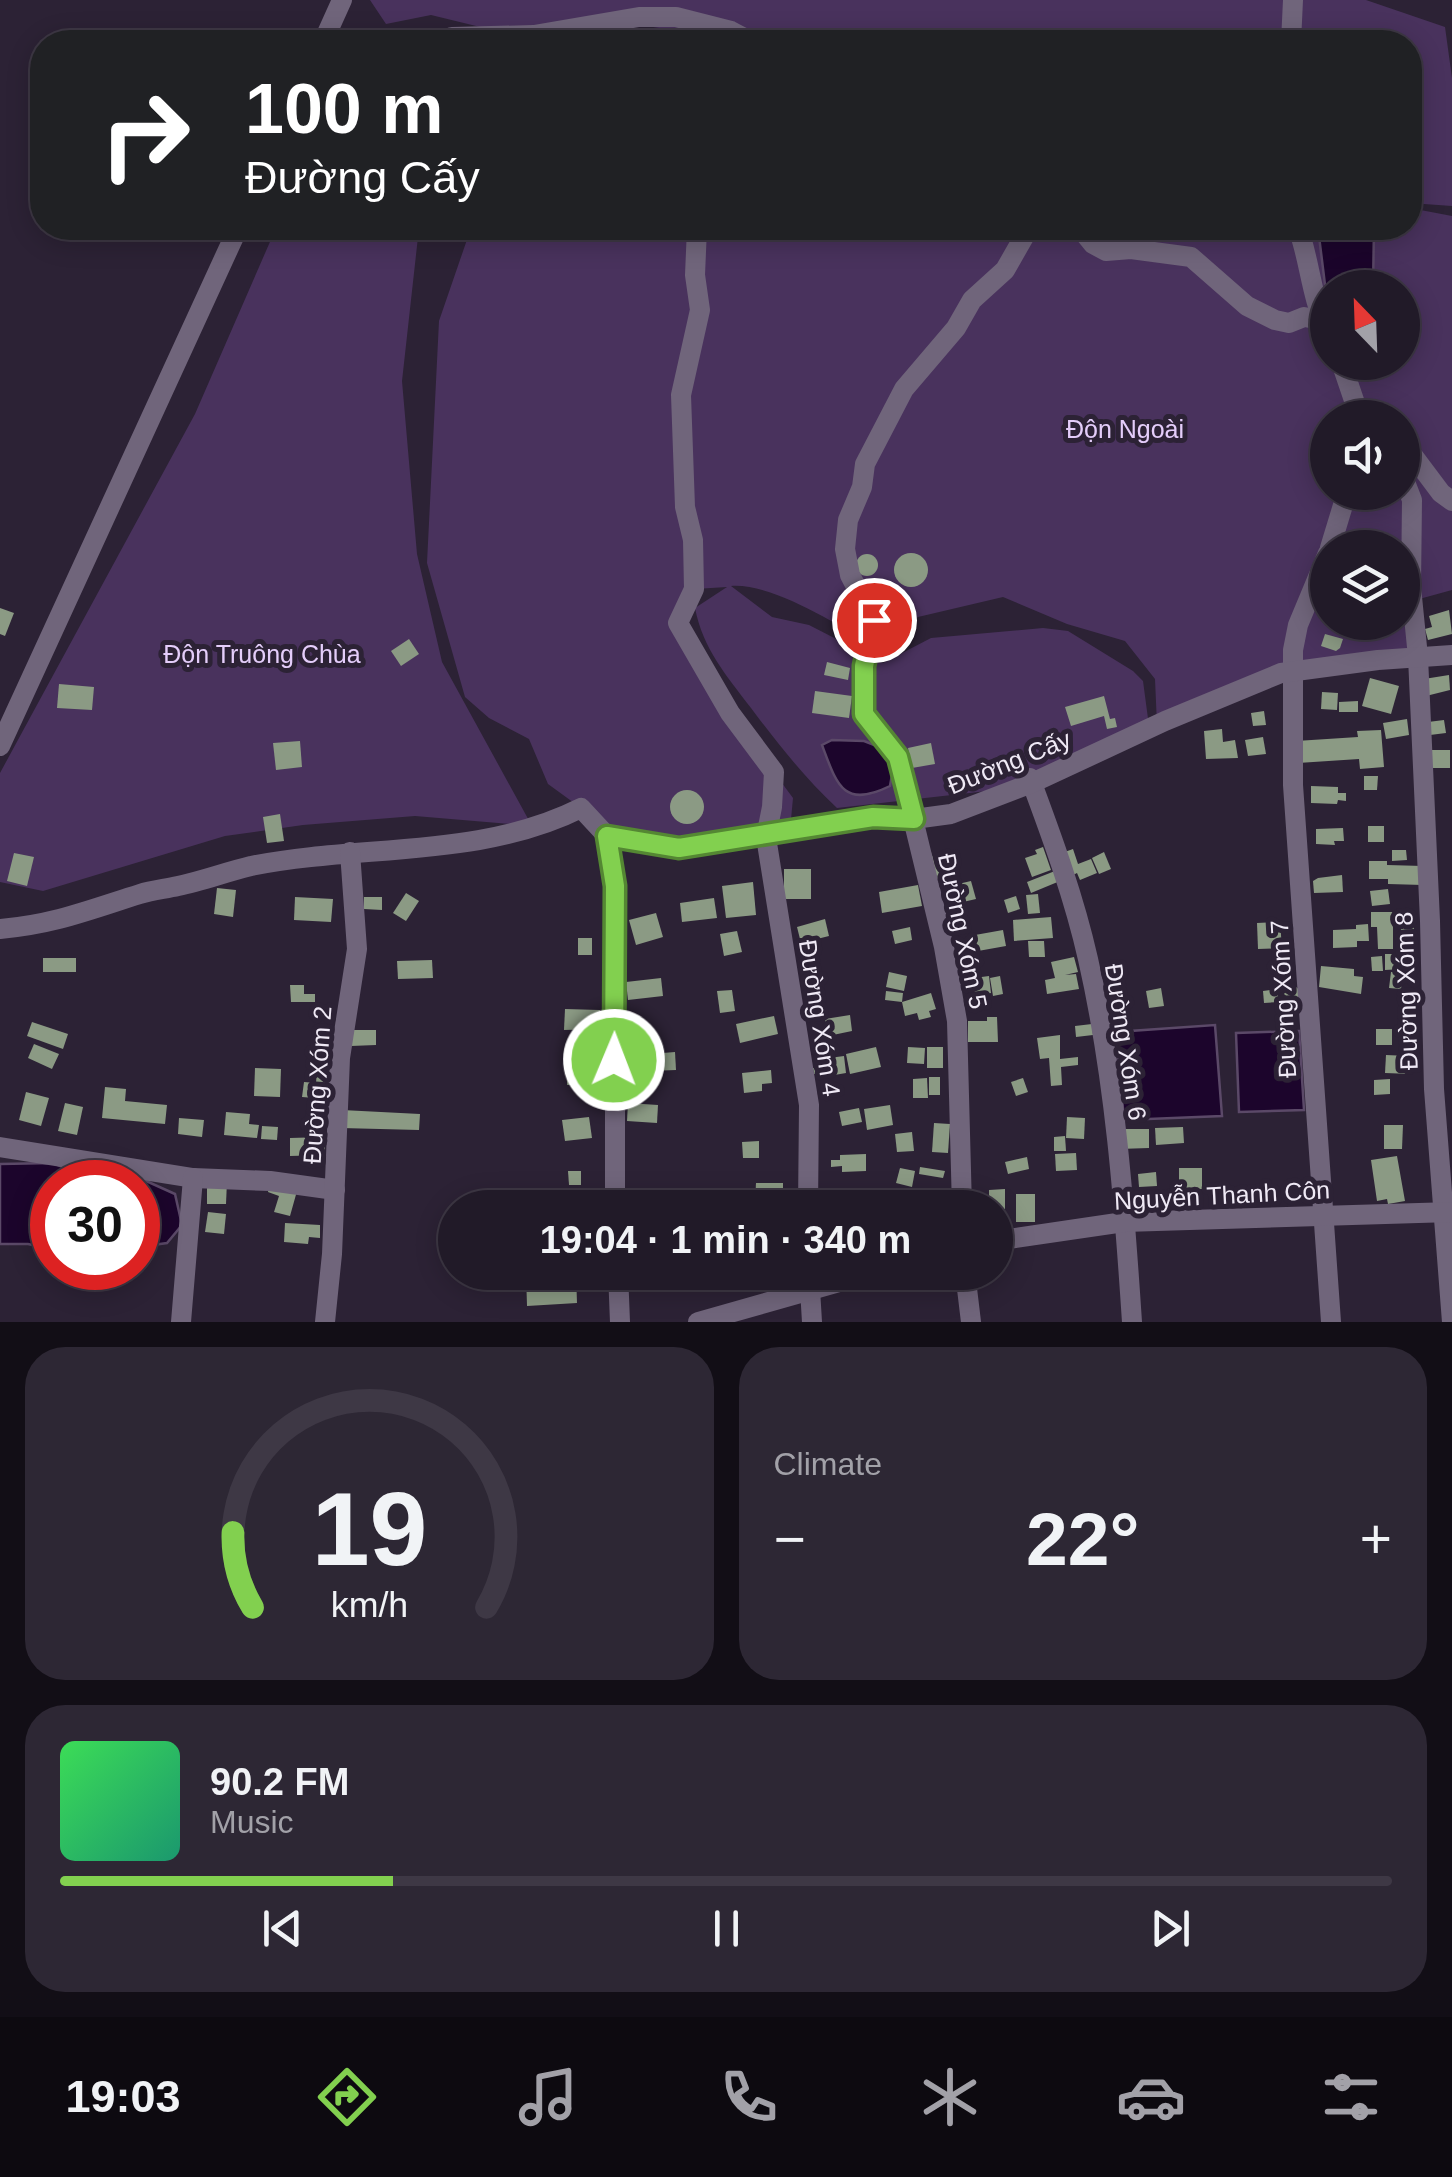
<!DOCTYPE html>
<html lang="en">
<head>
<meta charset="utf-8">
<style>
  body { margin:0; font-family:Helvetica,sans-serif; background:#2d2734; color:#f1f3f6; height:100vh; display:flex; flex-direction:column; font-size:38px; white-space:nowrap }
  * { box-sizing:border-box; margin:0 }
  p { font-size:32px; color:#a2a1a8 }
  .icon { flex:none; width:55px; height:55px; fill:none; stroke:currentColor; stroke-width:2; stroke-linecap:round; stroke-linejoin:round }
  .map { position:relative; height:1322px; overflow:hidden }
  .panel { display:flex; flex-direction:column; gap:25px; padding:25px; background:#120e16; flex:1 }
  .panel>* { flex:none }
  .banner { position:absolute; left:30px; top:30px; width:1392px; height:210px; border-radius:40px; box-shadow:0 5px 25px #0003,0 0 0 2px #3e3845; background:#202124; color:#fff; overflow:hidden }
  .needle { width:65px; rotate:337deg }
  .controls { position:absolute; left:1310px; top:270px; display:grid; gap:20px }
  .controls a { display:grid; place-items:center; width:110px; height:110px; border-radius:50%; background:#211a28; box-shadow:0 5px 25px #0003,0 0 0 2px #3e3845; font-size:50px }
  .speed { position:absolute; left:30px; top:1160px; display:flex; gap:20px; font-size:50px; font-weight:700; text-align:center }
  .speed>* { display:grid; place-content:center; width:130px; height:130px; border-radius:50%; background:#211a28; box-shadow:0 5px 25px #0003,0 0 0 2px #3e3845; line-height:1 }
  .speed .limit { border:15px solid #d22; background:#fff; color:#111 }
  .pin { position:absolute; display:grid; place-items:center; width:85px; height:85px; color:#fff; margin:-42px; border:5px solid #fff; border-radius:50%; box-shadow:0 2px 10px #0007 }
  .me { position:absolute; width:110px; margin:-55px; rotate:1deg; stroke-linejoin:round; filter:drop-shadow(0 0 8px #0008) }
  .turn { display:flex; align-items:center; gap:35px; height:210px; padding:0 50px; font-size:45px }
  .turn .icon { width:130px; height:130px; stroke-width:2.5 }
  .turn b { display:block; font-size:70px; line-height:85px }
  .big { font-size:75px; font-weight:600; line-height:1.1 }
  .panel .tile { flex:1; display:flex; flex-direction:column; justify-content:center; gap:15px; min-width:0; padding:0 35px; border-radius:40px; background:#2d2734 }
  .panel .dial { align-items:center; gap:0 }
  .dial svg { height:260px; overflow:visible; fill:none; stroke:#3e3845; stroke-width:7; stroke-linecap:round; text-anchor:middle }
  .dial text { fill:#f1f3f6; stroke:none }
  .song { display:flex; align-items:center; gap:30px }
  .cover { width:120px; height:120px; border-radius:15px; background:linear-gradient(135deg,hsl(130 70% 55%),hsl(160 70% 35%)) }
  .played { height:10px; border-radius:5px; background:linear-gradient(90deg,#82d04f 25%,#3e3845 25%) }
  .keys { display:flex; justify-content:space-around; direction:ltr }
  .heat { display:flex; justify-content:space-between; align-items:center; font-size:55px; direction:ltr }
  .panel .tiles { flex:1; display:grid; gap:25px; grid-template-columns:1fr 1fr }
  .tile:last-child { grid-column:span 2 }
  .trip { position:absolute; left:438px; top:1190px; width:575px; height:100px; border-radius:50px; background:#211a28; box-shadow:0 5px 25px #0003,0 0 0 2px #3e3845; font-weight:600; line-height:100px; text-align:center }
  .tab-bar { display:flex; height:160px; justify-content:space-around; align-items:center; background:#0d0a10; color:#a2a1a8 }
  .tab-bar .icon { width:70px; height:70px }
  .tab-bar .on { color:#82d04f }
  .tab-bar b { font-size:45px; color:#f1f3f6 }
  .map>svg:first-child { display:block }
</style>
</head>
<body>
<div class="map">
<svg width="1452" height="1322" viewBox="0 0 1452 1322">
  <rect width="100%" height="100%" fill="#2c2235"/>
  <g fill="#49325d" fill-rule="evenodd">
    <polygon points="370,0 1366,0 1445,27 1452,78 1452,206 1410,203 1410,42 741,42 618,21 513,35 431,15 386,24"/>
    <path d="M 1410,208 L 1452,216 L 1452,590 L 1412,601 L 1418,657 L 1281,673 L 1157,725 L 1155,679 L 1125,641 L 1067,624 L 1003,597 L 918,617 L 879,647 C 839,627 775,583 731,586 L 772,617 L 809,625 L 883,663 L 931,638 L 1043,628 L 1068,631 L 1133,671 L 1143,681 L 1149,726 L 987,791 L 837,808 C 804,777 778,744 751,708 C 726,675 703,649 695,608 L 727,587 L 695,589 L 678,624 L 730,713 L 793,798 L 790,830 L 679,848 L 607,836 L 581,808 L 548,784 L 529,739 L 489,718 L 465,697 L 427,563 L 439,321 L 471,228 L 1410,228 ZM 1328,288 L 1402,288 L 1402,362 L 1328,362 ZM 1328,418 L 1402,418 L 1402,492 L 1328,492 ZM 1328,548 L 1402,548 L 1402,622 L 1328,622 Z"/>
    <polygon points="276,228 419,228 402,381 417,554 442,662 532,826 415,816 303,825 225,836 43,891 0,882 0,773 195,414"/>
  </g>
  <g fill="#1c052c" stroke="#5b4968" stroke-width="2.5">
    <polygon points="1318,228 1374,228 1373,287 1328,288 1327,301"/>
    <path d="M 832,740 L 864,741 L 882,748 L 893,769 L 890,786 C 843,809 837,785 822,745 Z"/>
    <polygon points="1215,1025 1222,1116 1124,1120 1116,1032"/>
    <polygon points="1299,1031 1304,1110 1239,1112 1236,1033"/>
    <polygon points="53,1163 77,1173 144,1180 175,1194 182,1225 167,1243 138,1247 138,1182 52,1182 52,1249 28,1244 0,1244 0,1164"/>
  </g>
  <g fill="#8b9a84">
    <circle cx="911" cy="570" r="17"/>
    <circle cx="867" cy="565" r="11"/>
    <polygon points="0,608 14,613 5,636 0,634"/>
    <polygon points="1449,610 1452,634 1428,640 1425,629 1432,627 1429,616"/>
    <polygon points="1325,634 1343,639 1340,648 1336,651 1321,646"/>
    <polygon points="409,639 419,654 401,666 391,651"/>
    <polygon points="827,662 850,668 848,680 824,675"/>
    <polygon points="1449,675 1450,690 1422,697 1424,679"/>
    <polygon points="1370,678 1399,686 1391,714 1362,706"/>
    <polygon points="59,684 94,687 92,710 57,708"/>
    <polygon points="815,691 852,696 849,718 812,713"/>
    <polygon points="1322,692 1338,693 1337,710 1321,709"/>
    <polygon points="1104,696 1110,719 1115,718 1117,727 1107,729 1104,716 1071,726 1065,707"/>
    <polygon points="1358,701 1358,712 1339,712 1339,702"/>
    <polygon points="1264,711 1266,725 1253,726 1251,713"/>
    <polygon points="1407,719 1409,735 1386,739 1383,723"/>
    <polygon points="1444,720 1446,733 1430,735 1428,722"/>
    <polygon points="1222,729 1223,742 1235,740 1238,758 1206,759 1204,731"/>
    <polygon points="1381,730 1384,767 1360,769 1359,759 1298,763 1296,741 1358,737 1357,731"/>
    <polygon points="1263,737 1266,754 1248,756 1245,740"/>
    <polygon points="300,741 302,767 276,770 273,743"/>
    <polygon points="931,743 935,764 912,768 908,748"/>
    <rect x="1429" y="750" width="21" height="18"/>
    <polygon points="1364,776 1378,776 1377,790 1364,790"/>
    <polygon points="1311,786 1338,787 1338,793 1346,793 1346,801 1338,800 1337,804 1311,803"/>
    <circle cx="687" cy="807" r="17"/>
    <polygon points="280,814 284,841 267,843 263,817"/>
    <rect x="1368" y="826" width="16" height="16"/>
    <polygon points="1343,828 1344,841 1334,841 1335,845 1316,844 1316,829"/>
    <polygon points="1043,847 1051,870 1032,877 1025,858 1037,854 1035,850"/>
    <polygon points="1073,849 1078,864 1091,859 1097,873 1080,880 1077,873 1071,876 1062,853"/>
    <polygon points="1392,850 1406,850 1407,860 1392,861"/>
    <polygon points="931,852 935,865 952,860 957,875 935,883"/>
    <polygon points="1104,852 1111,869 1099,874 1092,858"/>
    <polygon points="14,853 34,857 27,886 7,881"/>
    <polygon points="1369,861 1387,861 1387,865 1423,866 1423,885 1388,884 1388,879 1369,879"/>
    <rect x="784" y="869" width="27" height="30"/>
    <polygon points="1055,871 1060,881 1031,893 1027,882"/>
    <polygon points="1342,875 1343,892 1314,893 1313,881 1318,878"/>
    <polygon points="971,881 976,899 950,905 945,887"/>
    <polygon points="753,882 756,915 726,918 722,886"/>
    <polygon points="918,885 922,906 882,913 879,892"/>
    <polygon points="217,888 236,890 233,917 214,914"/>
    <polygon points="1388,889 1390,904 1372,906 1370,891"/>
    <polygon points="406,893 419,901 406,921 393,913"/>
    <polygon points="1038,894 1040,913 1028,914 1026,895"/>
    <polygon points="1016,896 1020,909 1008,913 1004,900"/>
    <polygon points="295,897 333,899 331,922 294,920"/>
    <polygon points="364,897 382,897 382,910 364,909"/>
    <polygon points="714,898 717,918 682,922 680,903"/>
    <polygon points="1371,912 1393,912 1393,949 1378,949 1377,927 1371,927"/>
    <polygon points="656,913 663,937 636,945 629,920"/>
    <polygon points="1413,914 1414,930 1401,931 1400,915"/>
    <polygon points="1051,917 1053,938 1014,941 1013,920"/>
    <polygon points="825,919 829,936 801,943 797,927"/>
    <polygon points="1280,922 1282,948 1258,949 1257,923"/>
    <polygon points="1368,924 1369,941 1357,941 1357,947 1333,948 1333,930 1356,929 1356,925"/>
    <polygon points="910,927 912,940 895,944 892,931"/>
    <polygon points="1003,930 1006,946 978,951 975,935"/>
    <polygon points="737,931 742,952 724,956 720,934"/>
    <rect x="578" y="938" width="14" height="17"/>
    <polygon points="1028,941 1044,941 1045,957 1029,957"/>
    <polygon points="971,952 976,975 954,979 950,956"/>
    <polygon points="1385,954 1402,954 1403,969 1385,970"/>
    <polygon points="1382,956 1383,971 1372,971 1371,957"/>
    <polygon points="1074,957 1078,972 1065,975 1076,974 1079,989 1047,994 1045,980 1055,978 1051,962"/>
    <rect x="43" y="958" width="33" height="14"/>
    <polygon points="432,960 433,978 398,979 397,961"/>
    <polygon points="819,966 825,983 812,988 806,970"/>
    <polygon points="1321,966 1354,969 1354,976 1363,977 1361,994 1319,987"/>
    <polygon points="889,972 907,976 904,991 886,987"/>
    <polygon points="1391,972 1403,973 1401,989 1389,988"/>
    <polygon points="989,976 991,993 975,995 974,978"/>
    <polygon points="1000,976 1003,994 993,996 990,978"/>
    <polygon points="661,978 663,996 628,1000 626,982"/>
    <polygon points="1292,984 1305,994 1296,1004 1284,994"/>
    <polygon points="290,985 304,985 304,994 315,994 315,1002 291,1002"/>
    <polygon points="1161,988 1164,1006 1149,1008 1146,991"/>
    <polygon points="1277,989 1279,1002 1264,1003 1263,991"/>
    <polygon points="732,990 735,1011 720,1013 717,991"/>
    <polygon points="886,991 903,993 902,1002 931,993 936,1009 929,1011 931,1017 919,1020 917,1013 905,1016 902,1002 885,1000"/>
    <polygon points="565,1009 600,1010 600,1029 564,1030"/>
    <polygon points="850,1015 852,1031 828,1036 825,1019"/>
    <polygon points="774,1016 778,1034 740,1043 736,1024"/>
    <polygon points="987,1017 997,1017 998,1042 968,1042 968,1021 987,1021"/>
    <polygon points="32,1022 68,1034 63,1049 27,1036"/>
    <polygon points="1092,1024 1093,1035 1076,1037 1075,1026"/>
    <rect x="1376" y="1029" width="16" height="16"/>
    <polygon points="351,1030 376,1030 376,1045 351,1046"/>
    <polygon points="1060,1035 1060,1059 1078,1057 1078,1065 1061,1067 1062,1085 1051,1086 1049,1058 1040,1059 1037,1038"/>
    <polygon points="34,1044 59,1054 52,1069 28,1058"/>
    <polygon points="876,1047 881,1067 850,1074 846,1054"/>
    <polygon points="908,1047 925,1048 924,1064 907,1063"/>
    <rect x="927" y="1047" width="16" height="21"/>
    <polygon points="675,1052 676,1070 651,1071 650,1054"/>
    <polygon points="638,1054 639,1071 623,1071 623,1055"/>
    <polygon points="1386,1055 1409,1056 1411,1074 1385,1073"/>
    <polygon points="844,1056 846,1073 823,1077 823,1072 814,1074 813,1068 823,1067 822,1059"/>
    <polygon points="255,1068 281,1069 280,1097 254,1096"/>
    <polygon points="567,1068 591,1069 591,1085 567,1085"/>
    <polygon points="317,1070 330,1071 327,1099 302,1097 304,1082 316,1083"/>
    <polygon points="771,1070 772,1083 762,1084 762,1091 744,1093 742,1073"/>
    <rect x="929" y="1077" width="11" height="18"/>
    <polygon points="927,1078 928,1098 913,1098 913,1079"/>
    <polygon points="1023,1078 1028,1092 1016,1096 1011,1082"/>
    <polygon points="1390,1079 1390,1094 1374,1095 1374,1080"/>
    <polygon points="105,1087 126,1089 125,1101 167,1105 165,1124 102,1118"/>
    <polygon points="26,1092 49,1098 41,1126 19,1120"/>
    <polygon points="65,1103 83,1107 77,1135 58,1131"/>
    <polygon points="628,1103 658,1105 657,1123 627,1121"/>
    <polygon points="890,1105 893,1125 867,1130 864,1109"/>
    <polygon points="859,1108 862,1122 842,1126 839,1112"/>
    <polygon points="342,1110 420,1114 419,1130 341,1128"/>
    <polygon points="226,1112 250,1114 249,1124 259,1125 257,1138 224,1135"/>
    <polygon points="589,1117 592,1138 565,1141 562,1120"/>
    <polygon points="1067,1117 1085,1118 1084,1139 1066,1138"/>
    <polygon points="179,1118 204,1120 202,1137 178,1134"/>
    <polygon points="934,1123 950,1124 948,1153 932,1152"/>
    <polygon points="1384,1125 1403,1125 1402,1149 1384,1149"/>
    <polygon points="262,1126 278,1127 277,1140 261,1139"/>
    <polygon points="1183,1127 1184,1143 1156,1145 1155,1128"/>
    <polygon points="1119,1129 1149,1129 1149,1148 1119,1149"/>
    <polygon points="912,1132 914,1151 897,1152 895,1134"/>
    <polygon points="1065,1136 1066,1151 1054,1151 1054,1137"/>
    <polygon points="324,1137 325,1155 290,1156 290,1138"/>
    <polygon points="759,1141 759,1158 743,1158 742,1142"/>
    <polygon points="1076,1153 1077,1170 1056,1171 1055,1154"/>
    <polygon points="866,1154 866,1171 842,1172 842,1166 831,1167 831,1160 840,1160 840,1155"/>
    <polygon points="1397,1156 1405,1201 1388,1204 1387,1199 1377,1201 1371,1160"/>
    <polygon points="1027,1157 1029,1169 1008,1174 1005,1162"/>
    <polygon points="920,1167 945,1171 943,1178 919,1174"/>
    <polygon points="900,1168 915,1171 912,1187 896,1183"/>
    <polygon points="1179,1168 1202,1168 1202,1189 1194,1189 1194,1196 1179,1196"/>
    <polygon points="568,1171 581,1171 581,1185 569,1185"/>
    <polygon points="1156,1172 1157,1186 1139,1187 1138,1174"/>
    <polygon points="207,1181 227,1181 226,1204 207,1204"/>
    <polygon points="270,1183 297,1191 290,1216 274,1212 279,1196 268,1192"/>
    <polygon points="756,1183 783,1183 783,1202 755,1202"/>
    <polygon points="656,1188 657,1202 629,1205 628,1191"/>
    <polygon points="1005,1189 1005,1209 977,1208 977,1204 989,1204 989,1190"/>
    <polygon points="535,1190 552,1193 549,1208 532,1207"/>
    <polygon points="831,1192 847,1192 847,1208 832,1208"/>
    <rect x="1016" y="1194" width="19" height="28"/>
    <polygon points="890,1199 910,1200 910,1208 889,1208"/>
    <polygon points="208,1212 226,1214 224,1234 205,1232"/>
    <polygon points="285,1223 320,1225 320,1238 309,1237 308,1244 284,1242"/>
    <polygon points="526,1272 576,1272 577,1303 527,1306"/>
    <polygon points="771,1272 785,1272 784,1294 770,1294"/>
  </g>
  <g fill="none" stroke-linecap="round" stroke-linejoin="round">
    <g stroke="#70657b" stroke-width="20">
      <polyline points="452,37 534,35 639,17 676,17 731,31 752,42"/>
      <polyline points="323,42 342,0"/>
      <polyline points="1291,42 1293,0"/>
      <polyline points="697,228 695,275 700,310 681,395 685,507 693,540 694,589 678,623 730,713 774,772 772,807 766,837 809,1105 808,1208"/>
      <polyline points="1080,228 1093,244 1106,251 1131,249 1191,257 1247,306 1275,320 1289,323 1304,317 1322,320"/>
      <path d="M 1298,228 C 1310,261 1311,297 1327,329"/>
      <polyline points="1341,362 1360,418"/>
      <polyline points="1402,441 1441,493 1452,501"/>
      <polyline points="1402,474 1412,500 1411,587 1418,657 1430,921 1434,1089 1452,1322"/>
      <polyline points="1330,548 1347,492"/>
      <polyline points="1328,553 1298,625 1293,650 1293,785 1331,1322"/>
      <polyline points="0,746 238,228"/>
      <path d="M 1030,778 C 1052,837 1074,897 1088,959 C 1115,1078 1124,1201 1132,1322"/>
      <polyline points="607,836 615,886 615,1208"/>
      <path d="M 0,929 C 55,924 89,910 140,894 C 152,890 165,889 178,886 C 202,881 226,872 251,866 C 360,844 479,859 581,808 L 607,836 L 679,848 L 873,817 L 914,819 L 951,814 L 1032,783 L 1165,721 L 1281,673 L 1378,660 L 1452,655"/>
      <polyline points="0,1147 193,1178 270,1181 335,1190"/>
      <polyline points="962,1208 957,1021 944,947 898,757 864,713 864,665 874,621 850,575 845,549 848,520 862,487 865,464 904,389 956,328 972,300 1005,270 1029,228"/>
      <polyline points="995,1241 1124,1222 1452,1212"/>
      <polyline points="618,1272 620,1322"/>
      <polyline points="809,1272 812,1322"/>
      <polyline points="965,1272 971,1322"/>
      <polyline points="181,1322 193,1178"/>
      <polyline points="325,1322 332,1254 340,1058 357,949 350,852"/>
      <polyline points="698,1322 875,1272"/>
    </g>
  </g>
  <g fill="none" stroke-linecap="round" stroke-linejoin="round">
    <defs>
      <polyline id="route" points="614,1060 615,886 607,836 679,848 873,817 914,819 898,757 864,714 864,666 874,620"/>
    </defs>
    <use href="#route" stroke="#548733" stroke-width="25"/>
    <use href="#route" stroke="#82d04f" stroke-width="18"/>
  </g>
  <g text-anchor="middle" stroke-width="10" stroke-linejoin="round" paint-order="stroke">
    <g font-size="25" fill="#e4cdfa" stroke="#2c2235">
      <text x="1125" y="438">Độn Ngoài</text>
      <text x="262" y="663">Độn Truông Chùa</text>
    </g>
    <g font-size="25" fill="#efe9f5" stroke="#2c2235">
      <text transform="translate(1009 762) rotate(-22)" y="9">Đường Cấy</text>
      <text transform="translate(963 931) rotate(78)" y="9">Đường Xóm 5</text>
      <text transform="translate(1406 991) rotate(-92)" y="9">Đường Xóm 8</text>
      <text transform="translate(1283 999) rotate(-93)" y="9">Đường Xóm 7</text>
      <text transform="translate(820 1018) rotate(81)" y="9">Đường Xóm 4</text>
      <text transform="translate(1126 1042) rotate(81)" y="9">Đường Xóm 6</text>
      <text transform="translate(317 1085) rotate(-86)" y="9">Đường Xóm 2</text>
      <text transform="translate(1222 1195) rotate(-3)" y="9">Nguyễn Thanh Côn</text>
    </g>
  </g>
</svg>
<div class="controls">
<a><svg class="needle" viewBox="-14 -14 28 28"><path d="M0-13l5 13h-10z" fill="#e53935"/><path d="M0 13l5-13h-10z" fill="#a2a1a8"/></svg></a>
<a><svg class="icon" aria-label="sound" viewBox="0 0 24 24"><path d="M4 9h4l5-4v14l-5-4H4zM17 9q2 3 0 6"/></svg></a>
<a><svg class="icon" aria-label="layers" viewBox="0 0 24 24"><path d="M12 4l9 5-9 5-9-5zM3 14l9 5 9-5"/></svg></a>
</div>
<div class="speed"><div class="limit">30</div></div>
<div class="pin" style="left:874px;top:620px;background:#d93025"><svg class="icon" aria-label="arrive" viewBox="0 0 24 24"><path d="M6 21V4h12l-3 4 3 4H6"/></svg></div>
<svg class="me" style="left:614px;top:1060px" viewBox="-20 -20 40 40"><circle r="17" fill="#82d04f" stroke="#fff" stroke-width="3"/><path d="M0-11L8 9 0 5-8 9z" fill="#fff"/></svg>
<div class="trip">19:04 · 1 min · 340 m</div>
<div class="banner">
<div class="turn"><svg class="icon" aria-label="right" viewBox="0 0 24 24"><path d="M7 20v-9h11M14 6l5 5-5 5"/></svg><div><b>100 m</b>Đường Cấy</div></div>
</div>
</div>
<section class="panel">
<div class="tiles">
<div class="tile dial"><svg viewBox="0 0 100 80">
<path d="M14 69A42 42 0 1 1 86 69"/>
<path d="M14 69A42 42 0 0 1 8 46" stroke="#82d04f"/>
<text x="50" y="56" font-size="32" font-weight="700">19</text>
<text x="50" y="72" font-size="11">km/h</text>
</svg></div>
<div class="tile"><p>Climate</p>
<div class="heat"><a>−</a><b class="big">22°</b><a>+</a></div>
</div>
<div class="tile">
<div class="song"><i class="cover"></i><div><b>90.2 FM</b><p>Music</p></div></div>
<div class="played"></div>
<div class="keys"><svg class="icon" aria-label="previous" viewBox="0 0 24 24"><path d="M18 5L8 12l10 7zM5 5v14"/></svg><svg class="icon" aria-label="pause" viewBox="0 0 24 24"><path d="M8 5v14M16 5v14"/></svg><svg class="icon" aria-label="next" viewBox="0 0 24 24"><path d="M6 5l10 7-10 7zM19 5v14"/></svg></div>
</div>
</div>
</section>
<nav class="tab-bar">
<b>19:03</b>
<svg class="icon on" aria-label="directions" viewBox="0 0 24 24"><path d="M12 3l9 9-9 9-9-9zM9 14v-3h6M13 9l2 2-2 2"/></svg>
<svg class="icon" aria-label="music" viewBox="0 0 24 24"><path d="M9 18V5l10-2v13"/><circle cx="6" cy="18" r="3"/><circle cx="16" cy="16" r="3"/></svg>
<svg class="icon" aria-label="phone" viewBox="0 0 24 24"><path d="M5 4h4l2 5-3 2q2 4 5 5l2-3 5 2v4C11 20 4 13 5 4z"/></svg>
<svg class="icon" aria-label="climate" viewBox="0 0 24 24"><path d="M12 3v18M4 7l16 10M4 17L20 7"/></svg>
<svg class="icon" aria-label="car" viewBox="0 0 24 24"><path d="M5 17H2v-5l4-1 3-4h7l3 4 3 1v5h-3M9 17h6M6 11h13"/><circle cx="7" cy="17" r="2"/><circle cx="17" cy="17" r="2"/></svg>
<svg class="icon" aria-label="filters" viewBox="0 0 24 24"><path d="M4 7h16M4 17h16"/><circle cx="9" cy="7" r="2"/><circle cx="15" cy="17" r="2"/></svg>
</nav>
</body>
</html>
